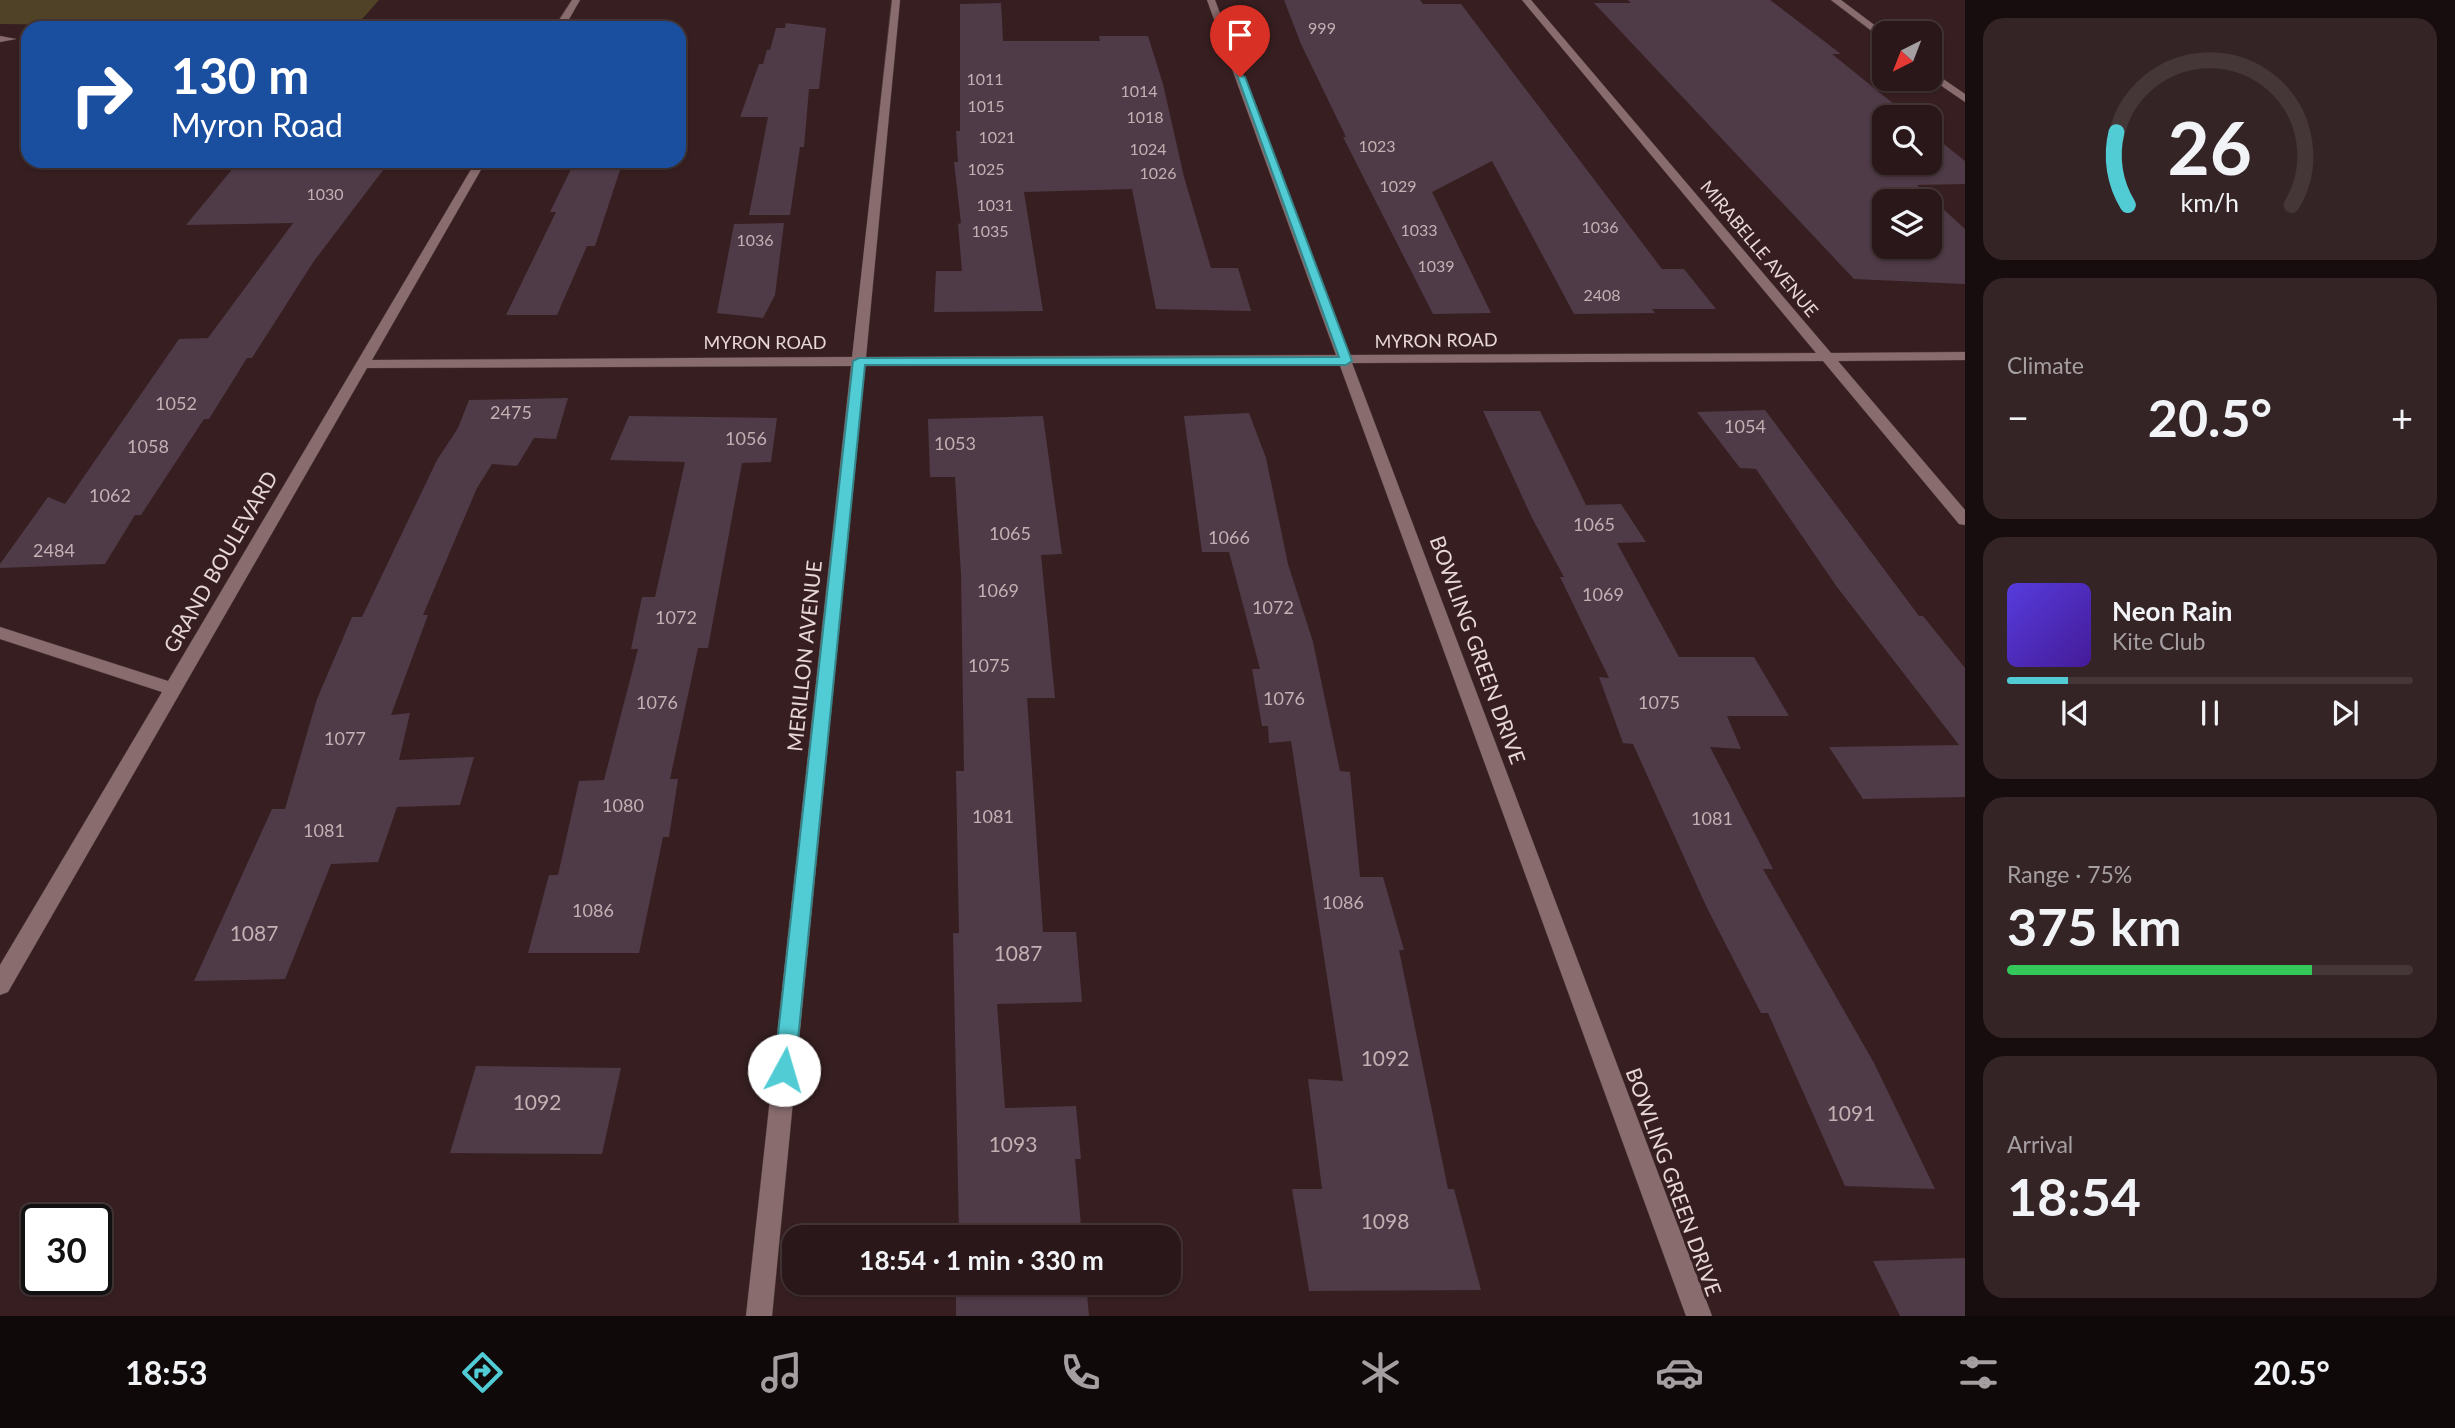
<!DOCTYPE html>
<html lang="en">
<head>
<meta charset="utf-8">
<style>
  body { margin:0; font-family:Lato,sans-serif; background:#352426; color:#f1f3f6; height:100vh; display:flex; flex-direction:column; font-size:26px; white-space:nowrap }
  * { box-sizing:border-box; margin:0 }
  p { font-size:23px; color:#a59fa2 }
  .icon { flex:none; width:38px; height:38px; fill:none; stroke:currentColor; stroke-width:2; stroke-linecap:round; stroke-linejoin:round }
  .map { position:relative; flex:1; overflow:hidden }
  .sheet { display:flex; flex-direction:column; gap:18px; padding:18px; background:#170d0e; width:490px }
  .sheet>* { flex:none }
  .banner { position:absolute; left:21px; top:21px; width:665px; height:147px; border-radius:21px; box-shadow:0 2px 5px #0004,0 0 0 2px #453638; background:#1a4fa0; color:#fff; overflow:hidden }
  .needle { width:46px; rotate:222deg }
  .fabs { position:absolute; left:1872px; top:21px; display:grid; gap:14px }
  .fabs a { display:grid; place-items:center; width:70px; height:70px; border-radius:14px; background:#291719; box-shadow:0 2px 5px #0004,0 0 0 2px #453638; font-size:35px }
  .speed { position:absolute; left:21px; top:1204px; display:flex; gap:14px; font-size:35px; font-weight:700; text-align:center }
  .speed>* { display:grid; place-content:center; width:91px; height:91px; border-radius:50%; background:#291719; box-shadow:0 2px 5px #0004,0 0 0 2px #453638; line-height:1 }
  .speed .limit { border:4px solid #111; border-radius:10px; background:#fff; color:#111 }
  .pin { position:absolute; display:grid; place-items:center; width:60px; height:60px; color:#fff; margin:-72px -30px; border-radius:50% 50% 50% 0; rotate:-45deg; box-shadow:0 0 7px #0007 }
  .pin .icon { rotate:45deg }
  .me { position:absolute; width:77px; margin:-38px; rotate:6deg; stroke-linejoin:round; filter:drop-shadow(0 0 5px #0008) }
  .turn { display:flex; align-items:center; gap:24px; height:147px; padding:0 35px; font-size:32px }
  .turn .icon { width:91px; height:91px; stroke-width:2.5 }
  .turn b { display:block; font-size:49px; line-height:60px }
  .big { font-size:52px; font-weight:700; line-height:1.1 }
  .sheet .tile { flex:1; display:flex; flex-direction:column; justify-content:center; gap:10px; min-width:0; padding:0 24px; border-radius:21px; background:#352426 }
  .sheet .dial { align-items:center; gap:0 }
  .dial svg { height:182px; overflow:visible; fill:none; stroke:#453638; stroke-width:7; stroke-linecap:round; text-anchor:middle }
  .dial text { fill:#f1f3f6; stroke:none }
  .song { display:flex; align-items:center; gap:21px }
  .cover { width:84px; height:84px; border-radius:10px; background:linear-gradient(135deg,hsl(250 70% 55%),hsl(260 70% 35%)) }
  .played { height:7px; border-radius:4px; background:linear-gradient(90deg,#51ccd4 15%,#453638 15%) }
  .keys { display:flex; justify-content:space-around; direction:ltr }
  .heat { display:flex; justify-content:space-between; align-items:center; font-size:38px; direction:ltr }
  .charge { height:10px; border-radius:5px; background:linear-gradient(90deg,#34c759 75%,#453638 0) }
  .trip { position:absolute; left:782px; top:1225px; width:399px; height:70px; border-radius:21px; background:#291719; box-shadow:0 2px 5px #0004,0 0 0 2px #453638; font-weight:700; line-height:70px; text-align:center }
  .menu { display:flex; height:112px; justify-content:space-around; align-items:center; background:#10090a; color:#a59fa2 }
  .menu .icon { width:49px; height:49px }
  .menu .current { color:#51ccd4 }
  .menu b { font-size:32px; color:#f1f3f6 }
  main { display:flex; flex:1; min-height:0 }
  .map>svg:first-child { display:block }
</style>
</head>
<body>
<main>
<div class="map">
<svg width="1965" height="1316" viewBox="0 0 1965 1316">
  <rect width="100%" height="100%" fill="#371f21"/>
  <polygon fill="#504226" points="0,0 379,0 354,28 0,24"/>
  <g fill="#4f3a47" fill-rule="evenodd">
    <polygon points="1284,0 1420,0 1423,4 1461,4 1662,269 1684,269 1716,309 1652,309 1655,313 1574,314 1492,161 1432,192 1491,313 1433,314 1343,137 1346,137 1301,44"/>
    <path d="M 1628,0 L 1770,0 L 1841,54 L 1832,54 L 1910,117 L 1885,117 L 1885,163 L 1930,163 L 1930,133 L 1965,161 L 1965,184 L 1917,185 L 1965,229 L 1965,284 L 1854,279 L 1594,3 L 1631,3 ZM 1885,201 L 1930,201 L 1930,247 L 1885,247 Z"/>
    <polygon points="1001,3 1003,41 1100,41 1099,36 1148,36 1163,84 1184,177 1211,268 1238,268 1251,311 1156,309 1132,189 1024,192 1043,311 934,312 936,271 962,271 958,224 961,223 954,162 958,162 956,131 960,131 960,4"/>
    <polygon points="786,23 826,28 819,89 809,89 804,147 800,147 790,215 749,215 768,117 740,117 759,64 763,64 767,50 770,50 776,28 785,28"/>
    <polygon points="239,161 390,161 314,261 252,358 247,358 209,419 204,419 141,515 135,515 105,564 0,568 0,564 48,497 65,504 179,339 208,338 293,223 186,225"/>
    <polygon points="575,161 623,161 595,246 587,246 557,315 506,315 556,212 550,212"/>
    <polygon points="784,223 775,295 763,318 717,313 734,224"/>
    <polygon points="568,398 556,439 534,438 517,466 492,464 477,488 423,615 428,615 391,715 410,713 399,760 474,757 460,805 397,807 378,862 331,864 285,979 194,981 272,809 285,809 317,699 352,617 362,617 437,460 458,428 469,400"/>
    <polygon points="1765,410 1919,616 1923,616 1965,668 1965,797 1863,799 1829,747 1959,745 1837,587 1756,469 1740,468 1697,412"/>
    <polygon points="1483,411 1540,411 1586,505 1621,504 1646,542 1617,543 1679,657 1754,657 1789,716 1727,716 1741,749 1710,747 1773,869 1763,869 1874,1063 1935,1189 1845,1186 1768,1013 1761,1013 1707,908 1633,744 1623,743 1599,677 1609,678 1560,577 1564,577 1532,518"/>
    <polygon points="1249,413 1266,458 1288,564 1313,642 1340,771 1350,772 1360,877 1383,877 1404,950 1399,950 1448,1189 1454,1189 1481,1290 1309,1291 1292,1189 1322,1189 1308,1079 1343,1081 1291,741 1269,743 1268,726 1262,726 1252,669 1260,669 1229,552 1202,552 1184,416"/>
    <polygon points="629,416 777,418 771,462 742,463 708,648 698,648 670,779 678,779 669,837 663,837 639,953 528,953 549,875 558,875 579,781 604,780 638,649 631,649 642,597 655,597 685,462 610,460"/>
    <polygon points="1043,416 1062,554 1041,555 1055,698 1027,698 1043,932 1076,932 1082,1002 997,1004 1005,1108 1076,1106 1081,1159 1075,1159 1082,1237 956,1237 956,1234 959,1234 953,933 959,933 956,771 964,771 961,574 955,477 930,477 928,419"/>
    <polygon points="476,1066 621,1068 602,1154 450,1153"/>
    <polygon points="1965,1258 1965,1316 1900,1316 1873,1261"/>
    <polygon points="956,1283 1086,1283 1089,1316 956,1316"/>
  </g>
  <g fill="none" stroke-linecap="round" stroke-linejoin="round">
    <defs>
      <polygon id="lane" points="0,36 16,39 0,42"/>
      <g id="street">
        <polygon points="572,0 580,0 564,28 554,28"/>
        <polygon points="892,0 900,0 866,357 1336,355 1207,0 1215,0 1349,355 1816,353 1522,0 1531,0 1831,353 1965,352 1965,360 1838,361 1965,510 1965,525 1959,524 1823,361 1352,363 1712,1316 1686,1316 1339,363 865,366 772,1316 746,1316 851,366 367,368 8,992 0,995 0,965 162,692 0,639 0,627 168,681 476,161 486,161 372,360 852,357"/>
        <polygon points="1831,0 1841,0 1885,33 1885,41"/>
        <polygon points="1930,70 1965,94 1965,102 1930,78"/>
      </g>
    </defs>
    <use href="#lane" stroke="#4e3a3b" stroke-width="1"/>
    <use href="#street" stroke="#4e3a3b" stroke-width="1"/>
    <use href="#lane" fill="#896c6e" fill-rule="evenodd"/>
    <use href="#street" fill="#896c6e" fill-rule="evenodd"/>
  </g>
  <polygon fill="#51ccd4" stroke="#35858a" stroke-width="2" points="1237,75 1245,77 1352,361 1346,365 865,365 795,1070 792,1077 784,1080 777,1077 774,1070 853,361 859,358 1339,357"/>
  <g text-anchor="middle" stroke-width="6" stroke-linejoin="round" paint-order="stroke">
    <g font-size="16" fill="#c2b0b3">
      <text x="1322" y="34">999</text>
      <text x="985" y="85">1011</text>
      <text x="1139" y="97">1014</text>
      <text x="986" y="112">1015</text>
      <text x="1145" y="123">1018</text>
      <text x="997" y="143">1021</text>
      <text x="1377" y="152">1023</text>
      <text x="1148" y="155">1024</text>
      <text x="986" y="175">1025</text>
      <text x="1158" y="179">1026</text>
      <text x="1398" y="192">1029</text>
      <text x="325" y="200">1030</text>
      <text x="995" y="211">1031</text>
      <text x="1600" y="233">1036</text>
      <text x="1419" y="236">1033</text>
      <text x="990" y="237">1035</text>
      <text x="755" y="246">1036</text>
      <text x="1436" y="272">1039</text>
      <text x="1602" y="301">2408</text>
    </g>
    <g font-size="18" fill="#e8d7d7" stroke="#371f21">
      <text transform="translate(1759 249) rotate(50)" y="6">MIRABELLE AVENUE</text>
      <text transform="translate(1436 341) rotate(-1)" y="6">MYRON ROAD</text>
      <text x="765" y="349">MYRON ROAD</text>
    </g>
    <g font-size="18" fill="#c2b0b3">
      <text x="176" y="410">1052</text>
      <text x="511" y="419">2475</text>
      <text x="1745" y="433">1054</text>
      <text x="746" y="445">1056</text>
      <text x="955" y="450">1053</text>
      <text x="148" y="453">1058</text>
      <text x="110" y="502">1062</text>
      <text x="1594" y="531">1065</text>
      <text x="1010" y="540">1065</text>
      <text x="1229" y="544">1066</text>
      <text x="54" y="557">2484</text>
      <text x="998" y="597">1069</text>
      <text x="1603" y="601">1069</text>
      <text x="1273" y="614">1072</text>
      <text x="676" y="624">1072</text>
      <text x="989" y="672">1075</text>
      <text x="1284" y="705">1076</text>
      <text x="657" y="709">1076</text>
      <text x="1659" y="709">1075</text>
      <text x="345" y="745">1077</text>
      <text x="623" y="812">1080</text>
      <text x="993" y="823">1081</text>
      <text x="1712" y="825">1081</text>
      <text x="324" y="837">1081</text>
      <text x="1343" y="909">1086</text>
      <text x="593" y="917">1086</text>
    </g>
    <g font-size="21" fill="#e8d7d7" stroke="#371f21">
      <text transform="translate(221 562) rotate(-60)" y="7">GRAND BOULEVARD</text>
      <text transform="translate(1477 650) rotate(70)" y="7">BOWLING GREEN DRIVE</text>
      <text transform="translate(805 656) rotate(-84)" y="7">MERILLON AVENUE</text>
      <text transform="translate(1673 1182) rotate(70)" y="7">BOWLING GREEN DRIVE</text>
    </g>
    <g font-size="21" fill="#c2b0b3">
      <text x="254" y="941">1087</text>
      <text x="1018" y="961">1087</text>
      <text x="1385" y="1066">1092</text>
      <text x="537" y="1110">1092</text>
      <text x="1851" y="1121">1091</text>
      <text x="1013" y="1152">1093</text>
      <text x="1385" y="1229">1098</text>
    </g>
  </g>
</svg>
<div class="fabs">
<a><svg class="needle" viewBox="-14 -14 28 28"><path d="M0-13l5 13h-10z" fill="#e53935"/><path d="M0 13l5-13h-10z" fill="#a59fa2"/></svg></a>
<a><svg class="icon" aria-label="search" viewBox="0 0 24 24"><circle cx="10" cy="10" r="6"/><path d="M15 15l6 6"/></svg></a>
<a><svg class="icon" aria-label="layers" viewBox="0 0 24 24"><path d="M12 4l9 5-9 5-9-5zM3 14l9 5 9-5"/></svg></a>
</div>
<div class="speed"><div class="limit">30</div></div>
<div class="pin" style="left:1240px;top:77px;background:#d93025"><svg class="icon" aria-label="arrive" viewBox="0 0 24 24"><path d="M6 21V4h12l-3 4 3 4H6"/></svg></div>
<svg class="me" style="left:784px;top:1070px" viewBox="-20 -20 40 40"><circle r="19" fill="#fff"/><path d="M0-13L10 11 0 6-10 11z" fill="#51ccd4"/></svg>
<div class="trip">18:54 · 1 min · 330 m</div>
<div class="banner">
<div class="turn"><svg class="icon" aria-label="right" viewBox="0 0 24 24"><path d="M7 20v-9h11M14 6l5 5-5 5"/></svg><div><b>130 m</b>Myron Road</div></div>
</div>
</div>
<section class="sheet">
<div class="tile dial"><svg viewBox="0 0 100 80">
<path d="M14 69A42 42 0 1 1 86 69"/>
<path d="M14 69A42 42 0 0 1 9 37" stroke="#51ccd4"/>
<text x="50" y="56" font-size="32" font-weight="700">26</text>
<text x="50" y="72" font-size="11">km/h</text>
</svg></div>
<div class="tile"><p>Climate</p>
<div class="heat"><a>−</a><b class="big">20.5°</b><a>+</a></div>
</div>
<div class="tile">
<div class="song"><i class="cover"></i><div><b>Neon Rain</b><p>Kite Club</p></div></div>
<div class="played"></div>
<div class="keys"><svg class="icon" aria-label="previous" viewBox="0 0 24 24"><path d="M18 5L8 12l10 7zM5 5v14"/></svg><svg class="icon" aria-label="pause" viewBox="0 0 24 24"><path d="M8 5v14M16 5v14"/></svg><svg class="icon" aria-label="next" viewBox="0 0 24 24"><path d="M6 5l10 7-10 7zM19 5v14"/></svg></div>
</div>
<div class="tile"><p>Range · 75%</p><b class="big">375 km</b><div class="charge"></div></div>
<div class="tile"><p>Arrival</p><b class="big">18:54</b></div>
</section>
</main>
<nav class="menu">
<b>18:53</b>
<svg class="icon current" aria-label="directions" viewBox="0 0 24 24"><path d="M12 3l9 9-9 9-9-9zM9 14v-3h6M13 9l2 2-2 2"/></svg>
<svg class="icon" aria-label="music" viewBox="0 0 24 24"><path d="M9 18V5l10-2v13"/><circle cx="6" cy="18" r="3"/><circle cx="16" cy="16" r="3"/></svg>
<svg class="icon" aria-label="phone" viewBox="0 0 24 24"><path d="M5 4h4l2 5-3 2q2 4 5 5l2-3 5 2v4C11 20 4 13 5 4z"/></svg>
<svg class="icon" aria-label="climate" viewBox="0 0 24 24"><path d="M12 3v18M4 7l16 10M4 17L20 7"/></svg>
<svg class="icon" aria-label="car" viewBox="0 0 24 24"><path d="M5 17H2v-5l4-1 3-4h7l3 4 3 1v5h-3M9 17h6M6 11h13"/><circle cx="7" cy="17" r="2"/><circle cx="17" cy="17" r="2"/></svg>
<svg class="icon" aria-label="filters" viewBox="0 0 24 24"><path d="M4 7h16M4 17h16"/><circle cx="9" cy="7" r="2"/><circle cx="15" cy="17" r="2"/></svg>
<b>20.5°</b>
</nav>
</body>
</html>
